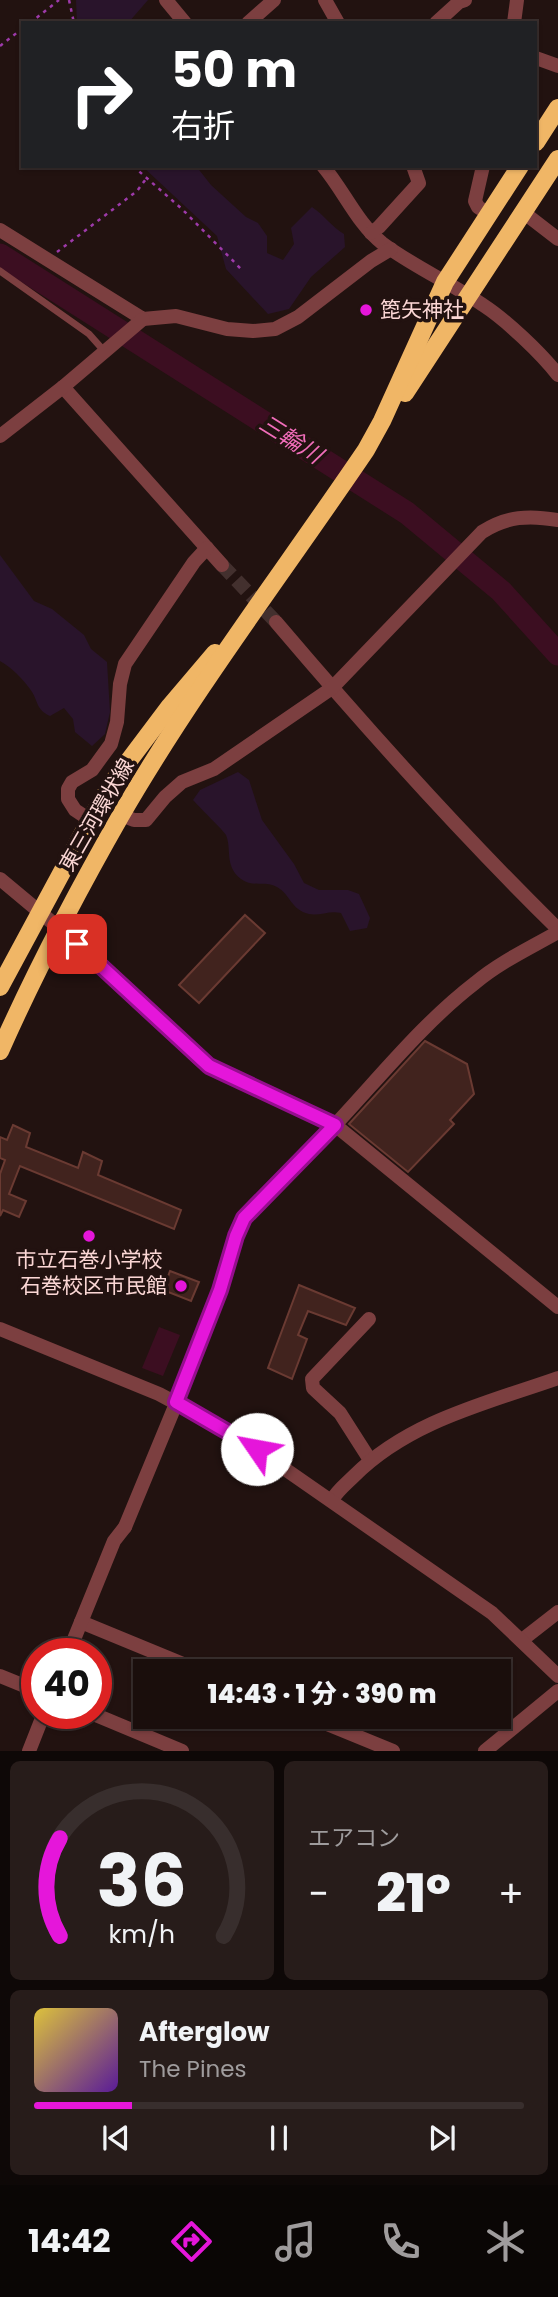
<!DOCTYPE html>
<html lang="ja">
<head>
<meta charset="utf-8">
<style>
  body { margin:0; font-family:Poppins,"Noto Sans JP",sans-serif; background:#271c1a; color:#f1f3f6; height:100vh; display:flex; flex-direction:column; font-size:26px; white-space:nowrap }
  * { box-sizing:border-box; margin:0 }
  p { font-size:23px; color:#9f9c9d }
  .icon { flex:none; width:38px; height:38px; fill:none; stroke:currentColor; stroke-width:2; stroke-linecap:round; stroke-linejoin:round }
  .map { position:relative; height:1751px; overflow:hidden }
  .side { display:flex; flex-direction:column; gap:10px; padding:10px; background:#0e0807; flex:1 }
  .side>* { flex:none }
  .banner { position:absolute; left:21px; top:21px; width:516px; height:147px; border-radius:0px; box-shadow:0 2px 5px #0004,0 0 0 2px #382e2d; background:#202124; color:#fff; overflow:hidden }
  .speed { position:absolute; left:21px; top:1638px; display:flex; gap:14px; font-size:35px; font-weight:700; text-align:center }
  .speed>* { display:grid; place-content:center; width:91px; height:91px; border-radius:50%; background:#1a0e0c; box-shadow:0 2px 5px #0004,0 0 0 2px #382e2d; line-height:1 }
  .speed .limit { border:10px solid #d22; background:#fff; color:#111 }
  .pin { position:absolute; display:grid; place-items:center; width:60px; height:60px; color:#fff; margin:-30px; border-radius:14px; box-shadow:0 4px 10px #0006 }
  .me { position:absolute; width:77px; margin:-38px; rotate:303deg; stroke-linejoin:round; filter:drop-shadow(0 0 5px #0008) }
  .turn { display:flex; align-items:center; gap:24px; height:147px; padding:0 35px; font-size:32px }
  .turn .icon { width:91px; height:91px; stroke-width:2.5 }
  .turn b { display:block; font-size:49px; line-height:60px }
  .big { font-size:52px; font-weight:800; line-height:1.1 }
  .side .tile { flex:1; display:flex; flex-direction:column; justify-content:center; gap:10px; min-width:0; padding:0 24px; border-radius:10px; background:#271c1a }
  .side .dial { align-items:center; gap:0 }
  .dial svg { height:182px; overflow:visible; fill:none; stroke:#382e2d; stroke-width:7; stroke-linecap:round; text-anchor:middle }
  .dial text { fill:#f1f3f6; stroke:none }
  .song { display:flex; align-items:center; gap:21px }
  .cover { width:84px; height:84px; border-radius:10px; background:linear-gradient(135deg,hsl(50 70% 55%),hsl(270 70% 35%)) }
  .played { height:7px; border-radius:4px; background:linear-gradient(90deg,#e516da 20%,#382e2d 20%) }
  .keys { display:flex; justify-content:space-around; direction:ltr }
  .heat { display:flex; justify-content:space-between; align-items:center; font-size:38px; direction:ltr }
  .side .tiles { flex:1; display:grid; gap:10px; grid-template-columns:1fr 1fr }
  .tile:last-child { grid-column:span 2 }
  .trip { position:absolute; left:133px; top:1659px; width:378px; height:70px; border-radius:0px; background:#1a0e0c; box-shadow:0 2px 5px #0004,0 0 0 2px #382e2d; font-weight:800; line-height:70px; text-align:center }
  .dock { display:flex; height:112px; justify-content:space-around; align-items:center; background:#0a0605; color:#9f9c9d }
  .dock .icon { width:49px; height:49px }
  .dock .active { color:#e516da }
  .dock b { font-size:32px; color:#f1f3f6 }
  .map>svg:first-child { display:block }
</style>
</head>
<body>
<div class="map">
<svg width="558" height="1751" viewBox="0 0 558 1751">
  <rect width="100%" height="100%" fill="#221210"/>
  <g fill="#29142b">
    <polygon points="76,0 148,0 128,23 77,23"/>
    <path d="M 142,166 L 196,166 L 211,185 L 246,217 L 258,223 L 267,236 L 267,253 L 283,260 L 294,244 L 291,228 L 312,207 C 324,215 332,227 344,234 L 345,247 L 311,277 L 289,309 L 268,314 L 226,269 L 217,236 Z"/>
    <path d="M 0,555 L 34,601 L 52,609 L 84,635 L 91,649 L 107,662 L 110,712 L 105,734 L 92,746 L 75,732 L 73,719 L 64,708 L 50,716 C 35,709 39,701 30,689 C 22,678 12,668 0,661 Z"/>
    <path d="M 238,772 L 249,780 L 262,820 L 294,864 L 304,883 L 319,890 L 348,890 L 359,894 L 370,918 L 367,928 L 350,931 L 341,913 C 330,910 320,916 309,914 C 291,910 290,894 277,887 C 265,880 253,888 241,879 C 224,866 232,849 226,835 C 225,832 198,806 193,800 L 200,790 Z"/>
  </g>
  <polygon fill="#3c0e21" points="159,1327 180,1335 163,1376 142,1368"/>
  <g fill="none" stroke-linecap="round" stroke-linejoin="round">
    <polyline stroke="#3c0e21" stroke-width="23" points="0,255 407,513 501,591 558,654"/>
  </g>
  <g fill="#41231e" stroke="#6a3a32" stroke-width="2">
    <polygon points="245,915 265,933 199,1003 179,985"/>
    <polygon points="425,1041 467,1064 474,1094 450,1120 454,1124 408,1172 349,1124"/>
    <polygon points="13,1125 30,1133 26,1147 78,1168 83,1152 102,1161 98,1175 181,1210 174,1229 20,1166 9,1194 26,1201 19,1217 3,1210 0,1216 0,1174 5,1160 0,1158 0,1137 7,1140"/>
    <polygon points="170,1271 199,1282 191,1301 163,1290"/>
    <polygon points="299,1285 355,1308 346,1325 308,1311 298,1335 307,1339 292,1379 268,1368"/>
  </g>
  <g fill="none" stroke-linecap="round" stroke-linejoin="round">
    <polyline stroke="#43302e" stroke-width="14" stroke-dasharray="14 7" stroke-linecap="butt" points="222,565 276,622"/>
    <g stroke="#9d3aa9" stroke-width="2.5" stroke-dasharray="3.5 5" stroke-linecap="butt">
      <polyline points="69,0 74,23"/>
      <polyline points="30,23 59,0"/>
      <polyline points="0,46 23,28"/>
      <polyline points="133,166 182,209 241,269"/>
      <polyline points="57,252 137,191 146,179"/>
    </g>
    <polyline stroke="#7c3f40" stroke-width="7" points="0,271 89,334 105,352"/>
    <g stroke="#7c3f40" stroke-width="14">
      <polyline points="166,0 185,23"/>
      <polyline points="325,0 338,23"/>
      <polyline points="248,23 274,0"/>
      <polyline points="436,23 459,2 465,0"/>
      <polyline points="514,23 517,0"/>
      <polyline points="536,58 558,66"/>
      <path d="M 323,166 C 344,191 357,223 382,243 C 414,267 451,283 483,305 C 506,320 541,353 558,375"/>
      <polyline points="483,166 475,201 478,207 489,214"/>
      <polyline points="523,212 558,239"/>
      <polyline points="0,230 143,319 176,316 227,329 253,331 275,329 298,317 371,261 391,249"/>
      <polyline points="371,233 379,227 419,183 413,166"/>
      <polyline points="63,387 222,565"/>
      <polyline points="0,436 63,387 143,319"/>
      <path d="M 276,622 C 366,728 459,832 558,929"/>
      <path d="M 121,815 L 134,820 L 146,820 L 165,797 L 182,782 L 214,769 L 332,688 L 482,532 C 507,516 529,515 558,520"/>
      <polyline points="90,820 75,810 68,799 68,789 72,782 92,770 111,744 117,722 120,684 125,664 194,562 207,548"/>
      <polyline points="0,879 96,959 198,1058 209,1066 335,1125 558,1307"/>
      <polyline points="220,1290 236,1236 244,1218 335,1125"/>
      <polyline points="369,1319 312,1379 313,1388 340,1413 370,1460"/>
      <path d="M 332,1500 C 337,1491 346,1484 354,1476 C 409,1421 487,1403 558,1378"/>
      <polyline points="81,1622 200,1671"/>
      <polyline points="522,1640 558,1612"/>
      <polyline points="68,1654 114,1541 125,1527"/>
      <polyline points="0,1676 37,1691"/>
      <polyline points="91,1713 182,1751"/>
      <polyline points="310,1717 393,1751"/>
      <polyline points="29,1751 44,1713"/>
      <polyline points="485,1751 558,1691"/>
    </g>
    <g stroke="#7c3f40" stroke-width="14">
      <path d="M 335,1125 C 380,1077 423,1023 475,983 C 500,962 530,948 558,932"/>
      <polyline points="0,1329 159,1394 239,1437 492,1613 558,1676"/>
      <polyline points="125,1527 185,1382 220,1290"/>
    </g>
    <g stroke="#f0b666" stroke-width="18">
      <polyline points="536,142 558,108"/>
      <polyline points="405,393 558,159"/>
      <polyline points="0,987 90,820 112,783 170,706 215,653"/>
      <path d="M 0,1051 C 36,970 77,892 121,815 C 194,689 284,571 366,450 L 382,421 L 445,282 L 520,166"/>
    </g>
  </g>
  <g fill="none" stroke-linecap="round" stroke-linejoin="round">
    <defs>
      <polyline id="route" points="77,944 209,1066 335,1125 244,1218 236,1236 220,1290 176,1402 257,1449"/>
    </defs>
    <use href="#route" stroke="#950e8e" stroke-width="18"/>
    <use href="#route" stroke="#e516da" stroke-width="12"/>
  </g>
  <g fill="#e516da" stroke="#221210" stroke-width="2.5">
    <circle cx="366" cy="310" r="7"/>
    <circle cx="89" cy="1236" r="7"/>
    <circle cx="181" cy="1286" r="7"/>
  </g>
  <g text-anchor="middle" stroke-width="7" stroke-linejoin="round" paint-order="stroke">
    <g font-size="21" fill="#fbd7d5" stroke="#221210" text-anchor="start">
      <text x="380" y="317">箆矢神社</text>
      <text x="89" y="1267" text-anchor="middle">市立石巻小学校</text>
      <text x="167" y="1293" text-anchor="end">石巻校区市民館</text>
    </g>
    <g font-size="21" fill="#fbd7d5" stroke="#221210">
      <text transform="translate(97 815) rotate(-60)" y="7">東三河環状線</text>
    </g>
    <g font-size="23" font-style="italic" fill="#f16dba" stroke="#221210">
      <text transform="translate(291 439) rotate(32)" y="8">三輪川</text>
    </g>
  </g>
</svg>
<div class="speed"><div class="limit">40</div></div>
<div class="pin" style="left:77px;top:944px;background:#d93025"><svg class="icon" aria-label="arrive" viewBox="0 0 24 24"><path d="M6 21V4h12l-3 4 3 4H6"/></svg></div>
<svg class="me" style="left:257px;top:1449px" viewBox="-20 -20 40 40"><circle r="19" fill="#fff"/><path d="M0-13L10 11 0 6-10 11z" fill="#e516da"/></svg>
<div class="trip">14:43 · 1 分 · 390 m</div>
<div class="banner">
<div class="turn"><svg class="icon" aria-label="right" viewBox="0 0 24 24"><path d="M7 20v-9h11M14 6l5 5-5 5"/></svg><div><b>50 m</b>右折</div></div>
</div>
</div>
<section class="side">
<div class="tiles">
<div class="tile dial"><svg viewBox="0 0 100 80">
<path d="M14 69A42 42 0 1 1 86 69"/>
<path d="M14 69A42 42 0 0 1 14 26" stroke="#e516da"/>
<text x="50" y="56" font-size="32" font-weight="700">36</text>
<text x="50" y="72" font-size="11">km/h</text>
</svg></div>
<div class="tile"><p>エアコン</p>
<div class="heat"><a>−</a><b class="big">21°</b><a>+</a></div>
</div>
<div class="tile">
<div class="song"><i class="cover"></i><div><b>Afterglow</b><p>The Pines</p></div></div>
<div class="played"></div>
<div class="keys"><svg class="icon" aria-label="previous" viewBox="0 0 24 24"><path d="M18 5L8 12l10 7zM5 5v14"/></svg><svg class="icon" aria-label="pause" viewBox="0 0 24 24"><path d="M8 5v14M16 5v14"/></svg><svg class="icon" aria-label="next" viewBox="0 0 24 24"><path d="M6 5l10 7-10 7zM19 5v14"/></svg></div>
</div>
</div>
</section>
<nav class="dock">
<b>14:42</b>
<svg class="icon active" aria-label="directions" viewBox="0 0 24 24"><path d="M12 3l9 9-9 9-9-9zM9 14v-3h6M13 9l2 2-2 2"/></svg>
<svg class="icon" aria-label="music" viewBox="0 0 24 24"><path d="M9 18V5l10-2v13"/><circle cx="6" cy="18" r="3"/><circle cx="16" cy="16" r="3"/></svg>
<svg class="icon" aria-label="phone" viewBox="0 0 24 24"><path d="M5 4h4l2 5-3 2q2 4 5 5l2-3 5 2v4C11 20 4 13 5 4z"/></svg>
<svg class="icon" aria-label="climate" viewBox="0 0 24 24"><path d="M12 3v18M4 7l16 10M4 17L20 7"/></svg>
</nav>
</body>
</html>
